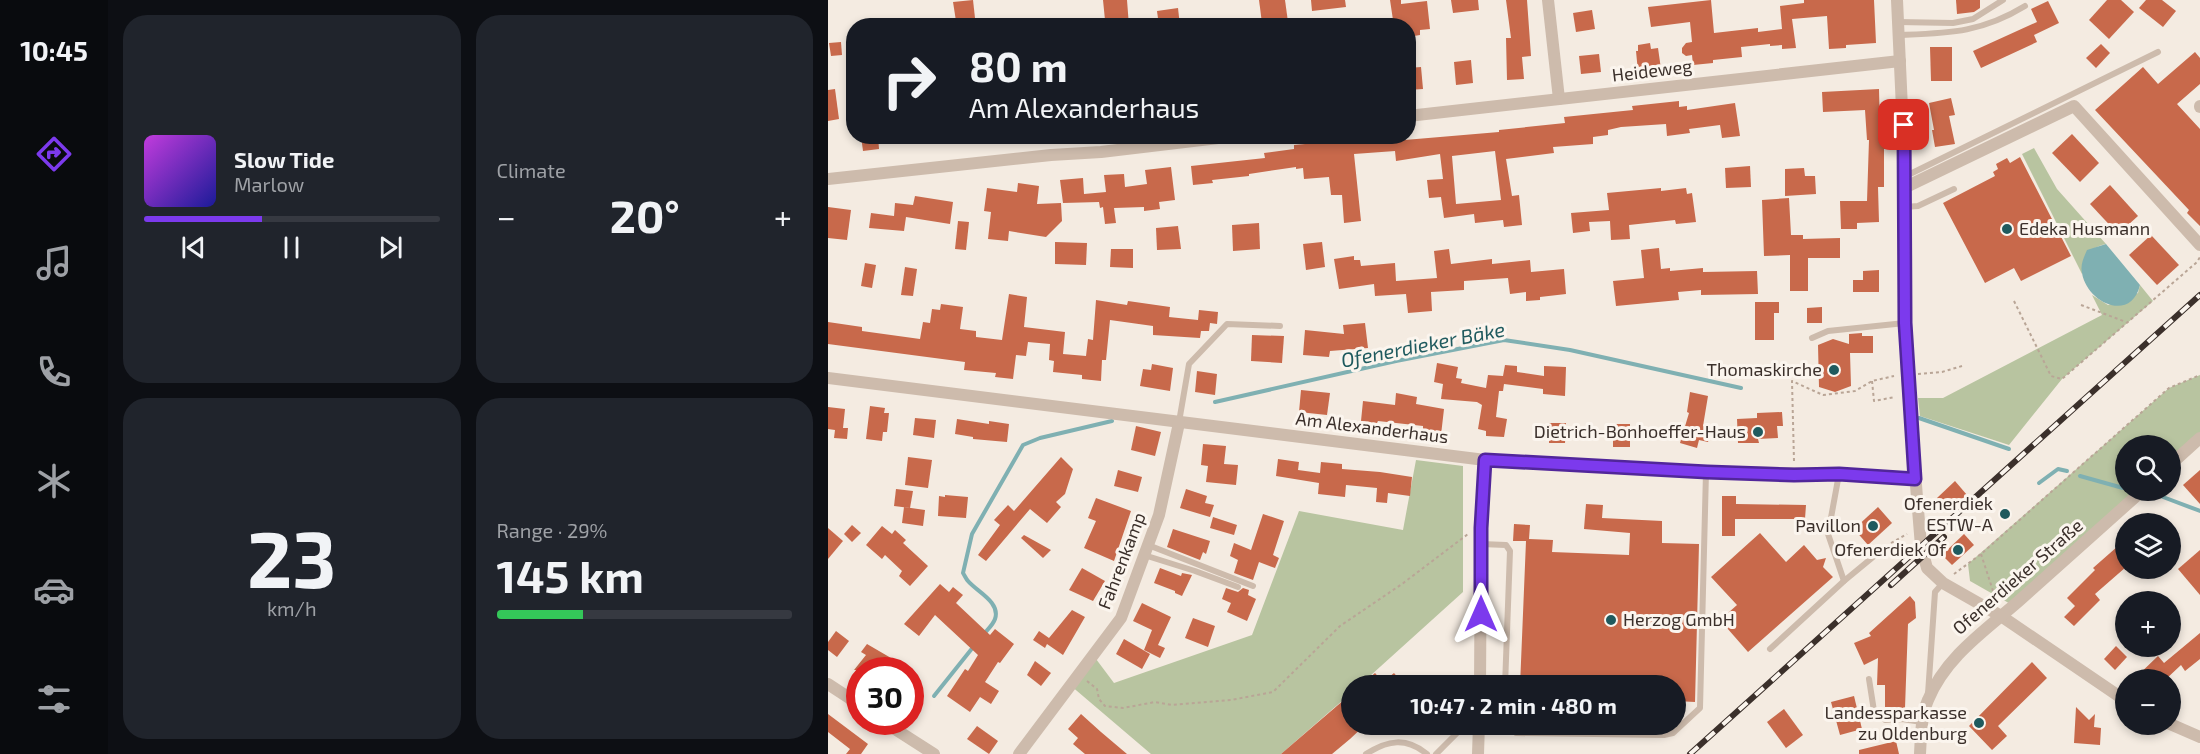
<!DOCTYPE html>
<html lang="en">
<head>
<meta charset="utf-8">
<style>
  body { margin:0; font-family:"Exo 2",sans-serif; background:#20242c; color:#f1f3f6; height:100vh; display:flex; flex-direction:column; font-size:22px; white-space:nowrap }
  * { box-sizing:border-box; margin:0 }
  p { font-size:20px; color:#9ea1a6 }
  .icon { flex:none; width:33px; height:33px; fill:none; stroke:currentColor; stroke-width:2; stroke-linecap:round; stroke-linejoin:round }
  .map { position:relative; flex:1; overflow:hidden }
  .drawer { display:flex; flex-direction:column; gap:15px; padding:15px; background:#0d0f14; width:720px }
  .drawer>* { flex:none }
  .banner { position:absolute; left:18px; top:18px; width:570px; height:126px; border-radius:24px; box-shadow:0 3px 9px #0003; background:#171b24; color:#f1f3f6; overflow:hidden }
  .fabs { position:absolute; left:1287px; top:435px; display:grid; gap:12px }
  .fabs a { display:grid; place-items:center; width:66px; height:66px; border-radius:50%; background:#171b24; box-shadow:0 3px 9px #0003; font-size:30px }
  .speed { position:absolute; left:18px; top:657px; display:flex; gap:12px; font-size:30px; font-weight:700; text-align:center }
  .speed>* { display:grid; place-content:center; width:78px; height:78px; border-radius:50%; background:#171b24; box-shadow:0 3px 9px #0003; line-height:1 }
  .speed .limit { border:9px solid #d22; background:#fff; color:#111 }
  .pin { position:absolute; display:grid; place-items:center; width:51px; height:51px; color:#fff; margin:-26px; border-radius:12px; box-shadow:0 3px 9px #0006 }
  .me { position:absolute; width:66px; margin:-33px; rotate:0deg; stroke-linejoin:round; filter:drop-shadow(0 0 4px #0008) }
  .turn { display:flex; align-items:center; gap:21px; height:126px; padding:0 24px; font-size:27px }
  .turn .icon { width:78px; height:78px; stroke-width:2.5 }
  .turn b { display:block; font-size:42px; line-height:51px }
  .big { font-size:45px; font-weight:700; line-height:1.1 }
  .drawer .tile { flex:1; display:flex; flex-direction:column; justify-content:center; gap:9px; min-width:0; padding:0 21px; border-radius:24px; background:#20242c }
  .drawer .dial { align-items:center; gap:0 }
  .dial b { font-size:78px; line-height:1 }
  .song { display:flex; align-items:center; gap:18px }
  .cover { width:72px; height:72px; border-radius:9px; background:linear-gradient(135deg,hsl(290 70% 55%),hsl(240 70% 35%)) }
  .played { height:6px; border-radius:3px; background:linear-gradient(90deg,#7c3aed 40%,#363941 40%) }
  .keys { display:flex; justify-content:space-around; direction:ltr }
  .heat { display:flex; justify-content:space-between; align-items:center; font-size:33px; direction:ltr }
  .charge { height:9px; border-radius:4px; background:linear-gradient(90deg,#34c759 29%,#363941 0) }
  .drawer .tiles { flex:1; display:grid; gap:15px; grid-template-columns:repeat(2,1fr) }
  .trip { position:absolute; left:513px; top:675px; width:345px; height:60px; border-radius:30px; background:#171b24; box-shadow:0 3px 9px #0003; font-weight:700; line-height:60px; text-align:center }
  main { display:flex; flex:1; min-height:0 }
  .dock { display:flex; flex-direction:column; width:108px; justify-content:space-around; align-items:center; background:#090b0e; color:#9ea1a6 }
  .dock .icon { width:42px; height:42px }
  .dock .current { color:#7c3aed }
  .dock b { font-size:27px; color:#f1f3f6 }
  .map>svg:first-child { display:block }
</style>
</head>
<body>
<main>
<nav class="dock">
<b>10:45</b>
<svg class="icon current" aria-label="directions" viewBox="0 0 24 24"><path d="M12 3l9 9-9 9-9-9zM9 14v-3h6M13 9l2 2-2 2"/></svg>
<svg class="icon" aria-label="music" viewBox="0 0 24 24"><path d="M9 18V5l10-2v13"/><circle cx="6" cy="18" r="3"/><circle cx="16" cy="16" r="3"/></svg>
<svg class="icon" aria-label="phone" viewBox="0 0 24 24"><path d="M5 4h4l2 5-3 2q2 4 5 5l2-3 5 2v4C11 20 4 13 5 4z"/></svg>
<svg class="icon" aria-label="climate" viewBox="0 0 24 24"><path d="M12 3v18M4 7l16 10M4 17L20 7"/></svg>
<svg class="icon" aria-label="car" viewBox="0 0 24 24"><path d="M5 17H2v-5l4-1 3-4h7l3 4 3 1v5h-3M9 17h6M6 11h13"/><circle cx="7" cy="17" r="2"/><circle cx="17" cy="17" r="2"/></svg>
<svg class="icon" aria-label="filters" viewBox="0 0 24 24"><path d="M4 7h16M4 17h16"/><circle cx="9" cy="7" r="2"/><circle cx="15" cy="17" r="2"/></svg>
</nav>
<section class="drawer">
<div class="tiles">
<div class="tile">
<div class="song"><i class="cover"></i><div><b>Slow Tide</b><p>Marlow</p></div></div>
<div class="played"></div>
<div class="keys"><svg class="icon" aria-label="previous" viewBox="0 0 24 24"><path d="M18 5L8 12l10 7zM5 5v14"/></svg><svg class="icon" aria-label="pause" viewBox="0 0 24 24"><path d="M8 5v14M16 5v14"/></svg><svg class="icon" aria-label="next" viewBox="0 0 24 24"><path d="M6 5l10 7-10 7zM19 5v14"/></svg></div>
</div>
<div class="tile"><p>Climate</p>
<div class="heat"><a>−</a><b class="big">20°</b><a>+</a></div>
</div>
<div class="tile dial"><b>23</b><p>km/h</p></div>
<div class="tile"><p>Range · 29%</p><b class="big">145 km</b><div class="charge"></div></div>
</div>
</section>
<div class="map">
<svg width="1372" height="754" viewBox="0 0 1372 754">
  <rect width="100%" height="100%" fill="#f4ebe1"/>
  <g fill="#b8c4a0">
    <path d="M 1206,148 L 1229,189 L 1278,244 C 1262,247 1255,258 1254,274 L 1194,154 Z"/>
    <polygon points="1312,285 1325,301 1234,379 1181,445 1092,416 1090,398 1115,398 1274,315 1264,295 1280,305 1310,293"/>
    <polygon points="1372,375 1372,438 1343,465 1342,446 1298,446 1298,490 1315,491 1186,606 1142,581 1140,564 1341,388"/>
    <polygon points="588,460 635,466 635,592 532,685 524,686 523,693 453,754 323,754 242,685 265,655 286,683 424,635 471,511 575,530"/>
  </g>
  <path fill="#7fb0b2" d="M 1278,244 L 1312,285 C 1303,323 1259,303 1254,273 C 1252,265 1256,257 1259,250 Z"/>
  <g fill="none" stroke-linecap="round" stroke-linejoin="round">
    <g stroke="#7fb0b2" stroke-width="4">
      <polyline points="387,402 568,361 676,340 742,350 913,388"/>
      <polyline points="1091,418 1181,449"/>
      <polyline points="1252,476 1295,488"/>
      <polyline points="1211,483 1230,469 1239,471"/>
      <polyline points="1335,497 1372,511"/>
      <path d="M 155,635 C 159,630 165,625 167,619 C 173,602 148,591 140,581 C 138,579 137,576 135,573 L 144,534 L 195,445 L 212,438 L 284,421"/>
      <polyline points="106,696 146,646"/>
    </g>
  </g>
  <g fill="#c8694b" fill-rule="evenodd">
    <polygon points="145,0 147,18 128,21 125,2"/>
    <polygon points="275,0 299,0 301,26 281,26 281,20 277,20"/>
    <polygon points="431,0 457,0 460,22 434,23"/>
    <polygon points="483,0 517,0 518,7 484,11"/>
    <polygon points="562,0 573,0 573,4 599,1 602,29 592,30 592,35 580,37 580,26 571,26 570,20 565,20"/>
    <polygon points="623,0 650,0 651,10 625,13"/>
    <polygon points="678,0 699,0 703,56 694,57 696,79 679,80 678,38 683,38"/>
    <polygon points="883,0 886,33 930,28 930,32 954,29 952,6 976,3 976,0 1046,0 1048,43 1018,45 1018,48 1001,49 999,16 964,19 968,48 954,49 954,45 942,46 942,44 913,47 914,57 885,60 885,63 865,65 864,55 858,56 854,53 854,48 858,43 864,42 862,22 823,27 820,7"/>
    <polygon points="1128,0 1152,0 1152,8 1146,12 1129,14"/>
    <polygon points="1279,0 1293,0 1306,12 1281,39 1261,20"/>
    <polygon points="1318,0 1334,0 1348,11 1335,27 1311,8"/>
    <polygon points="1220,1 1231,23 1206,35 1209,42 1153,68 1145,51 1209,22 1203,9"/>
    <polygon points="350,8 352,26 331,26 329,11"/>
    <polygon points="764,10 767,29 748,32 745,13"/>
    <polygon points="13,42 14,55 3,56 1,43"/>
    <polygon points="822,43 823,49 830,48 833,69 810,72 808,51 810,51 810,45"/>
    <polygon points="1273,44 1282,53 1268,68 1258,58"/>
    <polygon points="1102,47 1124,47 1124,81 1103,81"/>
    <polygon points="1367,52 1372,58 1372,84 1349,104 1372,129 1372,226 1359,213 1361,210 1267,110 1315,67 1330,84"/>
    <polygon points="771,54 773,72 753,74 751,56"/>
    <polygon points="643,60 645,83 628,85 626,62"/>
    <polygon points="593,67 595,89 580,90 580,68"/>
    <polygon points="7,89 11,119 0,121 0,90"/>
    <polygon points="1051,89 1052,130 1058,130 1058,149 1056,149 1056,187 1050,187 1051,222 1029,223 1029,229 1013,229 1012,201 1039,201 1041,140 1039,140 1037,110 995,112 994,92"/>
    <polygon points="1123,98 1127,115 1121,116 1127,144 1107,147 1104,130 1106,130 1101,103"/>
    <path d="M 851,101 L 851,107 L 859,106 L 859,110 L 907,103 L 912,136 L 894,138 L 892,125 L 861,129 L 862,133 L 839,136 L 838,124 L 793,127 L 780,130 L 780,135 L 765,137 L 765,144 L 725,147 L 726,153 L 678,159 L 684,196 L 691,195 L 694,225 L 676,227 L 675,220 L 647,223 L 646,214 L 616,218 L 613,197 L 601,198 L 599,180 L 615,179 L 612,154 L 568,161 L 567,151 L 526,154 L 533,221 L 516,223 L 514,195 L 503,195 L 501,177 L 476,179 L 475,168 L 468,169 L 468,167 L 421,174 L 421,176 L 384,180 L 385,183 L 365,185 L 363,166 L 437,158 L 436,153 L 466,149 L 466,145 L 532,139 L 532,136 L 552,136 L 553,142 L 671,132 L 671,130 L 737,123 L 736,117 L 805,110 L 804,106 ZM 667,151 L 673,200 L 628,204 L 624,156 Z"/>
    <polygon points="1244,134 1271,163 1252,182 1224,153"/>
    <polygon points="33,136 50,136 51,149 35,151"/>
    <polygon points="1192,157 1243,256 1193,281 1186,268 1157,283 1115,203 1167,176 1165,172 1170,169 1168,164 1179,158 1182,163"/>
    <polygon points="922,166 923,187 898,188 897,168"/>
    <polygon points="343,167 347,200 331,202 332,209 316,211 316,207 286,208 288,223 277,224 275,207 272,208 271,202 235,203 232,180 255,178 256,194 278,192 276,175 296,174 297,187 319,184 317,170"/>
    <polygon points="976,168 977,176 987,176 988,194 957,196 957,169"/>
    <polygon points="190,183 211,186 209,204 233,203 234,221 218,237 181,231 180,241 160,239 163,212 156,211 159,188 189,192"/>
    <polygon points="1282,185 1310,216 1290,234 1262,204"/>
    <polygon points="833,188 833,191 858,188 859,194 864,193 868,222 848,224 847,220 801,225 802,239 783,240 782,221 761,222 762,231 745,233 743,213 781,210 779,193"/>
    <polygon points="87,196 125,202 122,224 78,217 76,231 41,228 43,213 66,216 67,203 85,205"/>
    <polygon points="961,198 963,235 975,235 975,239 1012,238 1012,258 980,258 980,291 962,291 962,255 936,256 934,200"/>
    <polygon points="0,207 23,210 19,240 0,238"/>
    <polygon points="130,221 141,222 138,250 127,249"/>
    <polygon points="431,223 432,249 405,251 404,225"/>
    <polygon points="350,226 353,249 329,250 328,228"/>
    <polygon points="1323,235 1351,265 1329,285 1301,255"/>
    <polygon points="227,242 259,243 258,265 227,264"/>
    <polygon points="494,242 497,267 478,270 475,244"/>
    <polygon points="831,248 833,269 842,268 842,271 875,268 875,272 929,271 930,294 873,295 873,290 850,292 851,300 788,306 785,281 816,278 813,250"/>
    <polygon points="283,249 305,249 305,268 282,267"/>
    <polygon points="621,249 623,264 664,259 664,264 702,260 703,272 736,269 738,294 712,297 712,300 698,301 698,292 682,294 680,278 636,281 636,290 603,292 604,311 580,313 578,294 547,296 546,284 511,289 506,259 526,256 526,260 532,260 533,266 567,263 568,281 609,278 606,251"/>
    <polygon points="37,263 48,265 44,288 33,286"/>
    <polygon points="77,267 89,269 85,296 73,295"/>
    <polygon points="1051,270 1051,292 1025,292 1025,280 1035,280 1035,271"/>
    <polygon points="181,294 199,297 196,327 237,332 235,354 258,356 260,339 265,340 268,300 299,305 300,301 342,307 341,317 370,320 371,310 390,312 389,324 382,323 381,331 373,331 372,338 325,335 325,326 282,320 278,360 274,360 273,381 254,379 254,375 225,372 226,361 221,360 222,344 200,342 198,356 188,355 185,379 167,377 168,373 136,370 137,362 0,344 0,322 34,327 34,331 92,339 95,322 102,323 104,309 112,310 113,304 135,307 132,329 148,331 148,337 174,340"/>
    <polygon points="927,302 951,302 951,313 946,313 946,340 927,340"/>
    <polygon points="994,307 994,323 979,323 979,308"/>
    <polygon points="537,323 540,348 502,351 501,357 475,355 477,330 516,334 515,325"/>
    <polygon points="1034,333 1034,336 1045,336 1045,353 1022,353 1023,386 1007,392 991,387 990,345 1005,339 1021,344 1021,334"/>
    <polygon points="424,335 456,336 454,363 423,361"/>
    <polygon points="609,363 630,367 628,378 634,379 633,383 658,388 660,375 675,376 677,365 689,366 689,372 716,376 716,366 738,367 737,396 715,394 715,389 676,384 675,391 671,391 668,417 679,419 676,437 658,436 658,431 650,429 654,405 649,402 613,399 615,384 606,382"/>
    <polygon points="324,364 345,368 342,391 312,386 315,369 323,370"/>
    <polygon points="369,371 389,374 387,395 367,392"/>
    <polygon points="473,390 502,393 499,415 471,412"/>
    <polygon points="862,392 880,396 875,426 884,428 880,442 871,440 869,448 852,443 861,413 859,412"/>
    <polygon points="568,393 589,397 588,404 616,409 613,435 595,434 595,426 550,421 549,423 533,421 535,401 567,405"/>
    <polygon points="42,406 57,408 56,413 61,413 59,432 55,432 54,441 38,439"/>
    <polygon points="0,407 17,409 15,428 20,428 19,439 6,438 7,430 0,429"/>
    <polygon points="954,412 955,426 949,426 950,438 930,439 931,443 910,443 909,419 929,418 929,413"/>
    <polygon points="87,418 108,420 106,438 85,435"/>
    <polygon points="129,419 161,424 161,421 181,424 179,442 145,439 145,437 127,434"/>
    <polygon points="721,423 738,423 737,443 721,443"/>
    <rect x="785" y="424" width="17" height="23"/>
    <polygon points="308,426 333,432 327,456 303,450"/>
    <polygon points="375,444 398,446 396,464 410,465 408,485 378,482 380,466 373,465"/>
    <polygon points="80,457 104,460 100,488 77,485"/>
    <polygon points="233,457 245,469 237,494 228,502 233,507 219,523 202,509 158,561 150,555 172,525 166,520 180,505 186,511"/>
    <polygon points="450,459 471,462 470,470 492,473 493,462 514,464 514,469 552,472 584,477 582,496 560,493 559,503 548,502 549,488 518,485 517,497 490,494 491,483 448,476"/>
    <polygon points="290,470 314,477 310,492 286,486"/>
    <polygon points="1372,470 1372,504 1355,485"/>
    <polygon points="1127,481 1139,495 1121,511 1109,498"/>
    <polygon points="68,489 85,491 82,508 66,506"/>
    <polygon points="358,489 379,496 377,503 386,505 382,517 352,508"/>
    <polygon points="117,495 140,497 138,518 110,516 111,496 117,497"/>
    <polygon points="894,496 908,496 908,504 978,505 977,519 907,519 907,536 894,536"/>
    <polygon points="268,498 303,511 286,561 256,548 268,521 260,518"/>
    <polygon points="758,504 775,505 774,518 834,521 834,543 871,544 867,702 848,701 848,686 692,686 698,541 685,541 686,524 702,525 701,539 725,540 724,552 801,555 802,533 756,529"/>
    <polygon points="76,507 97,510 95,526 74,523"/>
    <polygon points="1050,507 1064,523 1040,545 1026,529"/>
    <polygon points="435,514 456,521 445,555 451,558 447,568 431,562 425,580 406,573 410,560 402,556 406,543 423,550"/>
    <polygon points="385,517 409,525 406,535 382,528"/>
    <polygon points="24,525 33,533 24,542 16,534"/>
    <polygon points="54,526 64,534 67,530 78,540 75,543 100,566 82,586 71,576 74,571 57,555 54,559 38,545"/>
    <polygon points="0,528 15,541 0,559"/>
    <polygon points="345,529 382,541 378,554 375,552 372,560 339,547"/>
    <polygon points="932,533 958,562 976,545 989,560 998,558 995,567 1005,577 920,652 892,620 909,605 883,577"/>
    <polygon points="1136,534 1146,545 1124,565 1114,555"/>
    <polygon points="196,535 223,550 215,558 193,538"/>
    <polygon points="1298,539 1298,567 1267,594 1272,600 1246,626 1236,617 1247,606 1239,598 1267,570 1265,568"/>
    <polygon points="1372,550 1372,595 1350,569"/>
    <polygon points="254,568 277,581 265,601 241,590"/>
    <polygon points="332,568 353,576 354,573 364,575 354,596 347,593 347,591 326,583"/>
    <polygon points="112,584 121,592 125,587 135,595 128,603 162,635 167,629 186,644 172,663 170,662 157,682 171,691 163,704 152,697 142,712 119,696 137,669 140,671 150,655 107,615 91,636 76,624"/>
    <polygon points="398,588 410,592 415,588 421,590 420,595 428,599 419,621 399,612 403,603 394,599"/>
    <polygon points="1082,596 1087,602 1088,618 1080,624 1077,708 1057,707 1057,685 1049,685 1050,658 1036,665 1026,643 1043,636 1041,633"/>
    <polygon points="314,603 343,617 330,645 337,648 332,658 316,650 324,630 305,621"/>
    <polygon points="244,610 257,617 235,655 219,644 217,648 205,640 211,631 221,638"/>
    <polygon points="365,618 387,626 380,647 357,638"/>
    <polygon points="8,631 21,641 9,657 0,650 0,642"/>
    <polygon points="1372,633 1372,659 1357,671 1353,665 1337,680 1305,680 1330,656 1336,663"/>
    <polygon points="296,639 322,654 314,669 288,654"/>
    <polygon points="39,644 63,658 56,668 52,665 48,670 26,670 38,655 33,652"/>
    <polygon points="1288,646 1299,657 1287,670 1276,659"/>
    <polygon points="207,661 223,673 213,686 199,675"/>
    <polygon points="1204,662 1219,678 1170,726 1179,736 1164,750 1141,726"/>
    <polygon points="547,673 555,682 566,673 577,686 532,686"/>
    <polygon points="524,693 524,724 538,724 522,739 504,754 453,754"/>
    <polygon points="1026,696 1034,729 1012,735 1003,702"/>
    <polygon points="1248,707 1261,720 1267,714 1266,727 1273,728 1272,745 1246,743"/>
    <polygon points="956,709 975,735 958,748 939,722"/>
    <polygon points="0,714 40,744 33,754 18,754 22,749 0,732"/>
    <polygon points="253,714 273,732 299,754 257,754 245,744 250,738 240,729"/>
    <polygon points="149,726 170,741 161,754 139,739"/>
    <polygon points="1068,741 1071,754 1031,754 1031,750"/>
  </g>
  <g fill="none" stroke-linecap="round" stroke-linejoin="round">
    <g stroke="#b9a596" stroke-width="2" stroke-dasharray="3 3" stroke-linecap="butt">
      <polyline points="1186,301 1223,376 1234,379 1369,262 1372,257"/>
      <polyline points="1253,305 1298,322"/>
      <polyline points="1090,374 1114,372 1134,366"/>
      <polyline points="1044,381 1046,401 1067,397"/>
      <polyline points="966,461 964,381 995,395 1027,391 1044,381 1066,376"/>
      <polyline points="1063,543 1079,534"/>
      <polyline points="1153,554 1167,597"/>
      <polyline points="1126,574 1153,554 1341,388 1372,375"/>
      <polyline points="259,681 269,689 271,699 277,706 295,708 327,702 344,705 403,700 445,692 512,626 574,584 640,534"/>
    </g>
    <g stroke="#cdbbac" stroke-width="6">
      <polyline points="1070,22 1125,23 1145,19 1175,0"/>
      <path d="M 1071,35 C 1120,33 1153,33 1197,6"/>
      <polyline points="1077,174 1082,174 1330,52"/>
      <polyline points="1077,207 1090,206 1126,189"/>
      <polyline points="984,338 1000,331 1077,323"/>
      <polyline points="351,422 361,364 399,324 452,326"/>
      <polyline points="1011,474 1000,534 1016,581 1056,548"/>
      <polyline points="653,544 678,545 682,551 677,686"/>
      <polyline points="320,545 425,586"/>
      <polyline points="316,555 367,571 410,587"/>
      <polyline points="942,649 1016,581"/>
      <polyline points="1041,679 1046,711 1057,720 1074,719 1094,722"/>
      <polyline points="1100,694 1107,592 1115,583"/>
      <polyline points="680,724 688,733 836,735 845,733 872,708 878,472"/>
      <path d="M 538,754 C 560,740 578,737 599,754"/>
      <polyline points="608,754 638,724"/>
    </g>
    <g stroke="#cdbbac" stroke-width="12">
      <polyline points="720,0 731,99"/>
      <polyline points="1069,0 1077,174 1076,299 1079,375 1093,546 1099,568 1115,583 1173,616 1298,701"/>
      <polyline points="1372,106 1372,107"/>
      <polyline points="580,116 1072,61"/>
      <polyline points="0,179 223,155 273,152 407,136"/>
      <polyline points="1077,185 1082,185 1246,106 1372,245"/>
      <polyline points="0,378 657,460 879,472 1011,474 1087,479"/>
      <polyline points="1342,465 1372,438"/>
      <polyline points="0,684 32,705"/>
      <polyline points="652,686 653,528 657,460"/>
      <polyline points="56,722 106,754"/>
      <polyline points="1342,724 1372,737"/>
      <polyline points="191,754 293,618 331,515 351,423"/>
      <polyline points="650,754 651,724"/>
      <path d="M 1092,754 C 1093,736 1093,716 1100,700 C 1118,656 1158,630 1192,600 C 1233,563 1274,527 1315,490"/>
    </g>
    <defs>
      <g id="rail">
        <polyline points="1063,585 1116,537"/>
        <polyline points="862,754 1372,295"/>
      </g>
    </defs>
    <use href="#rail" stroke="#3b302b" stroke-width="6"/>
    <use href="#rail" stroke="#fbf5ee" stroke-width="4" stroke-dasharray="11" stroke-linecap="butt"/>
  </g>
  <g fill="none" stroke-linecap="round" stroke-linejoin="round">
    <defs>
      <polyline id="route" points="653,614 653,528 657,460 879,472 966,475 1011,474 1087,479 1077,323 1076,125"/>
    </defs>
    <use href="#route" stroke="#51269a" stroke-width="15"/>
    <use href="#route" stroke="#7c3aed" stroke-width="10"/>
  </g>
  <g fill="#1f5a5e" stroke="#fbf5ee" stroke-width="2">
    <circle cx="1179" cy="229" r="6"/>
    <circle cx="1006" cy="370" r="6"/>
    <circle cx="930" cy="432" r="6"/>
    <circle cx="1177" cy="514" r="6"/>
    <circle cx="1045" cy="526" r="6"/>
    <circle cx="1130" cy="550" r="6"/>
    <circle cx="783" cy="620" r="6"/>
    <circle cx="1151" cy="723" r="6"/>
  </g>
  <g text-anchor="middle" stroke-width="6" stroke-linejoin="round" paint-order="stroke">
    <g font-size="18" fill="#3b302b" stroke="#fbf5ee">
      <text transform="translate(824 71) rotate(-7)" y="6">Heideweg</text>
      <text transform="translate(544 428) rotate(7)" y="6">Am Alexanderhaus</text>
      <text transform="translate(294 561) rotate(-69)" y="6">Fahrenkamp</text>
      <text transform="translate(1190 577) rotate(-41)" y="6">Ofenerdieker Straße</text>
    </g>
    <g font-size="18" fill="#3b302b" stroke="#fbf5ee" text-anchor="end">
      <text x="1191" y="235" text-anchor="start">Edeka Husmann</text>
      <text x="994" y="376">Thomaskirche</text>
      <text x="918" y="438">Dietrich-Bonhoeffer-Haus</text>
      <text x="1165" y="510">Ofenerdiek<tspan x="1165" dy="21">ESTW-A</tspan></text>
      <text x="1033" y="532">Pavillon</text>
      <text x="1118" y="556">Ofenerdiek Of</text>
      <text x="795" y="626" text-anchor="start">Herzog GmbH</text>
      <text x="1139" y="719">Landessparkasse<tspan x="1139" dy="21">zu Oldenburg</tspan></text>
    </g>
    <g font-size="20" font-style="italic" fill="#1f5a5e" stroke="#fbf5ee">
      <text transform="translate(595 345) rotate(-11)" y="7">Ofenerdieker Bäke</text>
    </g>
  </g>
</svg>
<div class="fabs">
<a><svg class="icon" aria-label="search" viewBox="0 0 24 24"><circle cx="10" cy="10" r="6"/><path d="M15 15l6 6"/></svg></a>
<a><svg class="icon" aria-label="layers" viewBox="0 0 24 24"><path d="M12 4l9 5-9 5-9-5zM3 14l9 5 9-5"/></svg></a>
<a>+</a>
<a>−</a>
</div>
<div class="speed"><div class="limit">30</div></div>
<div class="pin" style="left:1076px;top:125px;background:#d93025"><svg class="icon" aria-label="arrive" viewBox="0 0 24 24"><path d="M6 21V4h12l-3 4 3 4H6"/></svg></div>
<svg class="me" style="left:653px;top:614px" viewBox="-20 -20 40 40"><path d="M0-17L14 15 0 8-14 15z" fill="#7c3aed" stroke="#fff" stroke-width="4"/></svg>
<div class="trip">10:47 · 2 min · 480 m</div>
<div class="banner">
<div class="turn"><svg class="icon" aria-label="right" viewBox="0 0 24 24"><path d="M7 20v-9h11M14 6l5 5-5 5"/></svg><div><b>80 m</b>Am Alexanderhaus</div></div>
</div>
</div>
</main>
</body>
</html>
